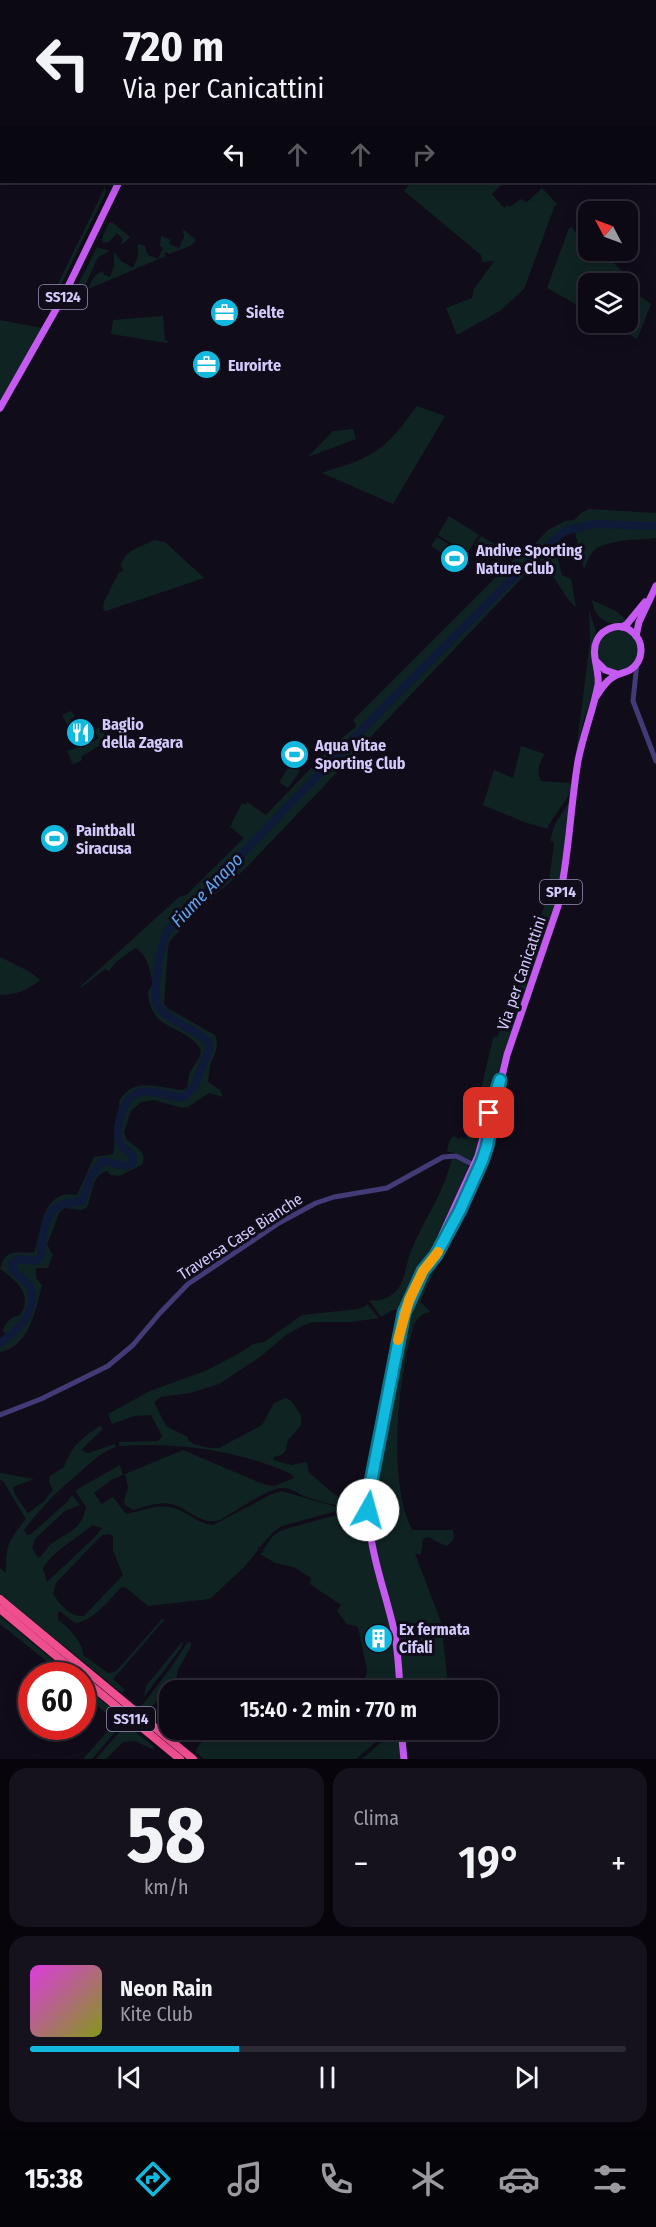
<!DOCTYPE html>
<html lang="it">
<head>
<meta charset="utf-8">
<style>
  body { margin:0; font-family:"Fira Sans Condensed",sans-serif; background:#15121d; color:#f1f3f6; height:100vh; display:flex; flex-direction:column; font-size:22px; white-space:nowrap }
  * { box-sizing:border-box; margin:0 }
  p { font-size:20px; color:#9a9aa0 }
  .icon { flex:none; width:33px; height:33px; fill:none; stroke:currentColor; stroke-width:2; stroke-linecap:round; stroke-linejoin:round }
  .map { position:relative; height:1759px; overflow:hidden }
  .sheet { display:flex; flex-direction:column; gap:9px; padding:9px; background:#07050b; flex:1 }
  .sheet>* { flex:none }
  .guide { position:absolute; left:0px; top:0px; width:657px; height:183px; box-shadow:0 3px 15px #0003,0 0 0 2px #2c2a34; background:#0c0914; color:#f1f3f6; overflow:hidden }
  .needle { width:39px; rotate:311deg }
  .buttons { position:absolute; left:578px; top:201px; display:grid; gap:12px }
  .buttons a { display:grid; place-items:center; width:60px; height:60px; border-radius:12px; background:#0c0914; box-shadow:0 3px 15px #0003,0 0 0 2px #2c2a34; font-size:30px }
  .speed { position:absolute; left:18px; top:1662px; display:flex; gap:12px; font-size:30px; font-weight:700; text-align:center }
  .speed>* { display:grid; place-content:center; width:78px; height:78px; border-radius:50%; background:#0c0914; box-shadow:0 3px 15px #0003,0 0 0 2px #2c2a34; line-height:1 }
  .speed .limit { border:9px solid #d22; background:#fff; color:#111 }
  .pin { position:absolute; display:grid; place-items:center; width:51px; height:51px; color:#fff; margin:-26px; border-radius:12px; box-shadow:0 3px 9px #0006 }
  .me { position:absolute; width:66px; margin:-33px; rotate:7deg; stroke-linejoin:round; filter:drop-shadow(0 0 4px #0008) }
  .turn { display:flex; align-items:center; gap:21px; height:126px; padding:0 24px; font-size:27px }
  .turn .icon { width:78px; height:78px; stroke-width:2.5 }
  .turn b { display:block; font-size:42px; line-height:51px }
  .lanes { display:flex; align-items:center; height:57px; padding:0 24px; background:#0003; justify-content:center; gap:30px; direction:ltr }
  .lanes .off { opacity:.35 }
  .big { font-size:45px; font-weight:600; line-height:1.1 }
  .sheet .card { flex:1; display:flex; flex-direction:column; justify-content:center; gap:9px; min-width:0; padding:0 21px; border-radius:18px; background:#15121d }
  .sheet .dial { align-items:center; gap:0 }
  .dial b { font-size:78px; line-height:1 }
  .song { display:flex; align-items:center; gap:18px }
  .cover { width:72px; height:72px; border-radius:9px; background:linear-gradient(135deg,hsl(300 70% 55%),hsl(70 70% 35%)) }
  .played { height:6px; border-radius:3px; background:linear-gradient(90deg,#12b9de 35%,#2c2a34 35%) }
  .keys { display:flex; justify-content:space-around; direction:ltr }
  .heat { display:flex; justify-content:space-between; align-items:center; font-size:33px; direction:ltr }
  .sheet .tiles { flex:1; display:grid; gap:9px; grid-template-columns:1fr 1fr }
  .card:last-child { grid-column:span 2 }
  .trip { position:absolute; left:159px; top:1680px; width:339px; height:60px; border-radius:18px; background:#0c0914; box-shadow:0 3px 15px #0003,0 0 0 2px #2c2a34; font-weight:600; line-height:60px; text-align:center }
  .tab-bar { display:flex; height:96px; justify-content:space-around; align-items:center; background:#050408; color:#9a9aa0 }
  .tab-bar .icon { width:42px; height:42px }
  .tab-bar .selected { color:#12b9de }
  .tab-bar b { font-size:27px; color:#f1f3f6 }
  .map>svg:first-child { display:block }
</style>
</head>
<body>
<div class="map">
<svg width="656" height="1759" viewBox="0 0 656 1759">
  <rect width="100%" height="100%" fill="#100c1a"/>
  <g fill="#102323" fill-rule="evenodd">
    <polygon points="411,182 504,182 492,194 504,208 508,205 510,207 521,199 527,202 542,188 558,205 555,205 524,289 500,311 457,335 446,308 472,298 474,289 494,261 482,262 481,255 404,191"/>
    <polygon points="105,187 106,192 59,289 57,286"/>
    <polygon points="112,222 130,237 123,244 121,243 123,239 117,233 109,242 103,243 102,238 109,223"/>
    <polygon points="572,227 579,237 588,239 588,250 601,251 627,276 641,297 651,304 637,339 608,323 627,322 627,284 588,284 588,311 547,288 569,228"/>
    <path d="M 183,229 L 196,240 L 190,246 L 169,254 L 166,252 L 164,254 L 166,256 L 88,289 C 92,280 94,274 104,271 L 103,274 L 110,277 L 114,266 L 114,252 L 121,261 L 133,268 L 138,257 L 138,244 L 145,246 L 148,255 L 158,259 L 163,248 L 160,246 L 161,236 L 171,240 L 169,244 L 179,248 L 184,237 Z"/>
    <polygon points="97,247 110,251 98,257 85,286 74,293"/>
    <polygon points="163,316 165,340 169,341 167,343 111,334 113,320"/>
    <polygon points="0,320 42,328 0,401"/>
    <path d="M 417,406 L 445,416 L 393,504 L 322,473 C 338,467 356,463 371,454 C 391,443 403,424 417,406 Z"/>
    <polygon points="353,429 356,439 308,457 333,431"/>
    <path d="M 589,509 L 656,513 L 656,538 C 638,540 613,539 597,548 C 591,552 587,562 584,569 L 575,532 C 549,539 557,553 562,575 L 571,579 L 576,607 C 566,601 552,570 540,559 L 244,870 L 201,907 L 170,941 L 168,947 L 164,1004 L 169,1009 L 215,1035 C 220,1046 214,1055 210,1066 C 209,1071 209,1077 208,1082 L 220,1090 L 223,1097 L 209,1093 L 188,1107 L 182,1108 L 154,1100 L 141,1102 L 131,1111 L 124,1132 L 126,1139 C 135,1147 148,1151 142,1165 L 119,1176 L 111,1175 L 107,1171 C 91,1175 93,1195 87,1207 L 81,1210 L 64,1208 L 59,1213 L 47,1245 L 53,1255 L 48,1268 L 36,1268 L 36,1278 L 42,1285 C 36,1310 29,1347 0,1352 L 0,1339 L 6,1335 L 3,1331 C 5,1322 11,1317 20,1315 C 34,1295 16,1280 0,1269 L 4,1258 C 16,1248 23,1255 34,1252 C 41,1235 40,1202 63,1195 C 68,1194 72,1195 77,1195 L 94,1157 L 113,1154 C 116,1144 112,1135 115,1125 C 117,1116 120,1109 119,1101 C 134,1076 158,1088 182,1090 L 187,1088 L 189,1074 L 200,1056 L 201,1050 C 185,1023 150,1033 148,992 L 153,983 C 149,969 148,955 135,948 L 116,962 L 109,971 L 105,969 L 81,988 L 81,986 L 179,897 L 186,895 L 244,838 L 229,826 L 232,825 L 232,822 L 242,803 L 245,805 L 247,802 L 266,815 L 332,746 C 341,741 346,733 355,728 L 356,725 L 353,720 L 522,551 L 530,549 L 548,530 L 565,521 L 574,520 L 581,513 Z"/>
    <polygon points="449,516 479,535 467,553 438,535"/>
    <polygon points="481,536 502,549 495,559 474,546"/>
    <polygon points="437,537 457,549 451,559 431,546"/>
    <path d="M 154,540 L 165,542 L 204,578 L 106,611 L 103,609 L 104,602 L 119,572 L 123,571 L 123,569 L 121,566 C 125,549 140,548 154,540 Z"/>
    <path d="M 592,600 L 616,611 L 627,620 L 624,624 C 607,625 595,619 592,600 Z"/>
    <polygon points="589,610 596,632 593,641 595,686 583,723 575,760 590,642"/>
    <circle cx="618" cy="650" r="21"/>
    <polygon points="71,711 75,716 70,719 74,725 82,722 86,727 82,733 88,744 99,738 94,730 100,727 108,740 81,757 82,760 73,765 67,751 79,747 62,715"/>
    <path d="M 521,746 L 545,754 C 539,762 536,772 541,781 L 569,783 L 571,785 L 569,795 L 548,826 L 548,829 L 524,822 L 483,805 L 494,770 L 513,778 Z"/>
    <polygon points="290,765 300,771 288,788 279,782"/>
    <path d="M 570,801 L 560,882 L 555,907 L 504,1055 L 474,1158 L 471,1160 C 463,1158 456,1151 447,1152 L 449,1142 L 453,1136 L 459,1139 L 461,1137 L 466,1139 L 475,1112 L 474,1108 L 477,1106 L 493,1038 L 498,1036 L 503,1014 L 521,967 L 523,967 L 547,898 L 554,843 L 550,840 L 555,824 Z"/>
    <path d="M 0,957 L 30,972 L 40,980 C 28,990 16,995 0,995 Z"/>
    <path d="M 452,1158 L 466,1163 L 468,1167 C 458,1216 421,1263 402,1309 L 393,1310 L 381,1317 L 369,1300 C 380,1302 390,1298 398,1289 C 406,1278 406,1261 412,1249 C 425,1218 445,1191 452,1158 Z"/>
    <path d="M 484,1165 L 487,1167 L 484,1167 L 466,1209 L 446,1246 L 420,1302 L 431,1312 C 429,1312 423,1314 422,1315 C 412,1322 411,1337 408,1348 C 397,1397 389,1483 412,1530 L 453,1530 C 455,1538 453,1542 446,1546 L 428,1537 L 423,1539 L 421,1554 L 415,1554 L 441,1622 L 448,1684 L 440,1690 L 403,1690 L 384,1582 L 373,1535 L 373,1497 L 406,1316 L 424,1275 L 439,1256 Z"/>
    <path d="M 367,1304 L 379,1318 L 351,1322 L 313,1322 L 304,1325 L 286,1335 L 260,1357 L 219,1384 L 190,1393 L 161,1397 L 154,1402 L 166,1426 L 188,1437 L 188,1440 L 194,1444 L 209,1448 L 219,1448 L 262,1425 L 274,1403 L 286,1398 L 291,1401 L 301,1415 L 301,1425 L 288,1440 L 285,1452 L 281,1455 L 274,1457 L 273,1460 L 291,1465 L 307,1462 L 309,1473 C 326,1485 335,1501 358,1503 L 367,1496 L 361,1505 C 346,1510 323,1502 307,1497 C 299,1494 291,1487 281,1488 C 267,1489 234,1512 220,1520 C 201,1526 189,1508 171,1504 C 159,1501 145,1507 133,1510 L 125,1505 L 124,1501 L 128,1488 L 125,1474 L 183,1450 L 263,1484 L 274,1486 L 294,1478 L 291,1474 C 238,1450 178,1442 119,1446 L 119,1442 L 158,1441 L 162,1436 L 151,1415 L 134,1416 L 112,1424 L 108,1414 L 150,1391 L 205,1371 L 240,1353 L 253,1344 L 264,1342 L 302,1315 L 358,1309 L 366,1306 Z"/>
    <path d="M 100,1426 L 103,1429 L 81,1450 L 88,1453 L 115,1444 L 116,1447 C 96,1454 86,1468 70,1481 C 53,1495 38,1512 24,1530 L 27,1535 L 31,1534 L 67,1502 L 72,1495 L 80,1505 L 65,1511 L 35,1539 L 32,1548 L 38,1558 C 45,1554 46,1548 51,1544 C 68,1531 81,1532 86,1507 L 76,1492 L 76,1490 L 120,1465 L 123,1475 L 111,1480 L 94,1493 L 102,1504 L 113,1497 L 126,1514 C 141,1511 159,1503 174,1508 C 188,1512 198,1524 213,1525 L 272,1494 L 281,1491 L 344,1509 L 282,1526 L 273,1532 L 260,1547 L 258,1547 L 258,1550 L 244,1567 L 210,1599 L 148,1606 L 125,1587 L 120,1588 C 109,1601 93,1621 75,1623 L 61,1612 L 58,1612 L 58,1620 C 67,1626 84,1643 83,1655 L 108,1673 L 114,1672 L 118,1669 L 162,1619 L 165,1619 L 113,1679 L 125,1690 L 122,1693 L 0,1594 L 0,1568 L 6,1573 C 6,1544 8,1541 26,1519 L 3,1481 L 0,1480 L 0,1473 L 34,1479 L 13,1487 L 14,1493 L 28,1513 L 43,1502 L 53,1490 L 49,1482 L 50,1476 L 64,1467 C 72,1446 80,1439 100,1426 ZM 92,1525 L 102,1528 L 96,1536 L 47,1582 L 43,1568 C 56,1548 76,1540 92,1525 ZM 110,1534 L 113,1536 L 113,1551 L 123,1575 L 84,1616 C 69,1617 61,1605 53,1594 L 56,1583 L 98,1539 L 103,1535 Z"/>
    <polygon points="351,1511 353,1517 360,1513 364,1517 366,1535 391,1631 390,1639 393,1641 397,1690 363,1690 367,1670 358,1627 347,1624 337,1611 341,1605 310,1584 311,1578 294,1567 275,1563 260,1554 264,1552 263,1550 273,1536 282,1530"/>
    <polygon points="0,1616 71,1675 64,1675 0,1624"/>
    <polygon points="182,1642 183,1643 180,1649 144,1697 146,1686"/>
    <polygon points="190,1642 191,1646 178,1670 174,1690 166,1690 151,1708 153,1717 141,1707 170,1669 187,1643"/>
    <polygon points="83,1685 125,1720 92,1759 83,1759 107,1732 110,1721 106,1713 83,1693"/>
    <polygon points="128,1722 134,1731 153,1746 154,1750 135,1741 123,1742 106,1759 96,1759"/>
    <polygon points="210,1730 390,1730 356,1759 204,1759 196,1752 197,1748"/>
    <polygon points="398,1731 401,1759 362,1759 393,1732"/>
  </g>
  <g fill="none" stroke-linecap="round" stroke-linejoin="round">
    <g stroke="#0e1a37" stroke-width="1.5">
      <polyline points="637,2 638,0"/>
      <polyline points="0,114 2,113"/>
    </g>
    <path stroke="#0e1a37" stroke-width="8" d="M 0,1343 C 13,1334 31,1318 32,1301 C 33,1296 31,1291 30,1286 L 14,1271 L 12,1264 L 19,1259 L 36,1261 L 41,1256 C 42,1242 43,1220 54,1209 C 61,1203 73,1202 82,1201 L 90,1178 L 101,1162 C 112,1160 122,1170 132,1163 L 133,1156 C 129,1151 123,1149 120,1143 C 113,1127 124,1094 142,1092 C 158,1090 170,1098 184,1097 L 194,1087 L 209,1049 L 209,1043 C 201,1032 185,1028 174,1020 C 168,1016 160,1011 157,1004 C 152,990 161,945 167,931 L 391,700 L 536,555 L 565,531 L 594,524 L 656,526"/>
    <g stroke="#423b75" stroke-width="5">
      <polyline points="637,663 633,701 656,761"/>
      <polyline points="0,1415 41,1399 108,1366 133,1345 160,1313 188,1284 279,1223 316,1203 334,1197 387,1188 443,1157 456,1156 474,1165"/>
    </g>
    <g stroke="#c55af1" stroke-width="7">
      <polyline points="149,0 150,2"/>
      <polyline points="200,2 201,0"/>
      <polyline points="0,408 63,297 119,182"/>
      <polyline points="622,627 627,624 645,602"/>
      <polyline points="636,636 639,622 656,586"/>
      <polyline points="597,662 605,670 617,674"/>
      <polyline points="442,1235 478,1156 487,1123"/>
      <path d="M 400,1690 C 399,1670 398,1650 394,1630 C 383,1582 365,1542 369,1492 L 404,1313 L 423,1271 L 436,1255 L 460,1210 L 482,1161 L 507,1055 L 558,906 C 569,858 570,809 578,761 C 583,735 593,711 598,685 C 600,670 590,654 597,640 C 603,628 620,622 631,631 C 645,641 644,661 630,670 C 625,673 619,673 613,677 C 605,682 601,689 596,697"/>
      <polyline points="401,1730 404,1759"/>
    </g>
    <g stroke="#f04f8f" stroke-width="8">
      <polyline points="0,1599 193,1759"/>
      <polyline points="0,1609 80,1676"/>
      <polyline points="82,1678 180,1759"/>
    </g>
  </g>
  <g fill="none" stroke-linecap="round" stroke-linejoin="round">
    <defs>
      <polyline id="route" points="368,1510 369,1492 404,1313 423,1271 436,1255 460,1210 482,1161 487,1146 500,1080 489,1113"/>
    </defs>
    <use href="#route" stroke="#0c7890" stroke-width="15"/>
    <use href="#route" stroke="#12b9de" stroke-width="10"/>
    <polyline stroke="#f59e0b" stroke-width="10" points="398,1340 409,1300 423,1271 438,1252"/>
  </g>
  <defs>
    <symbol id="office-disc" viewBox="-11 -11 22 22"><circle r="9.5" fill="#12b9de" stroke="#100c1a"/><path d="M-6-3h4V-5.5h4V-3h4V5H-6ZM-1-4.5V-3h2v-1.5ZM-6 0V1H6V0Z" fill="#fff"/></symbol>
    <symbol id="stadium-disc" viewBox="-11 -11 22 22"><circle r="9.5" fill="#12b9de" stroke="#100c1a"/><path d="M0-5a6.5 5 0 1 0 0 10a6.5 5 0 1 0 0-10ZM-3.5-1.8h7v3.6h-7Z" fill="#fff"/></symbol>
    <symbol id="restaurant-disc" viewBox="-11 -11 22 22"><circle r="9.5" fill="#12b9de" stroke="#100c1a"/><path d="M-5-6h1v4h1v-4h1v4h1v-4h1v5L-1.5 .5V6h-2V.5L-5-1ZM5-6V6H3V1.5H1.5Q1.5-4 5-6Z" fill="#fff"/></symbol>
    <symbol id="building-disc" viewBox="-11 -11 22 22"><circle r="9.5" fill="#12b9de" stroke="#100c1a"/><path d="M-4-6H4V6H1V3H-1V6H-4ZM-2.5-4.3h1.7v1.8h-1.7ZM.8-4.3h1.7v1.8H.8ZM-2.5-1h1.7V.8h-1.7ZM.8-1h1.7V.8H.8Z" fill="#fff"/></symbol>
  </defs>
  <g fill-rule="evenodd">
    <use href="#office-disc" x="208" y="296" width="33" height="33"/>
    <use href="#office-disc" x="190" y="348" width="33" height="33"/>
    <use href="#stadium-disc" x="438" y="542" width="33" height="33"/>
    <use href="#restaurant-disc" x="64" y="716" width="33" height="33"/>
    <use href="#stadium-disc" x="278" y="738" width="33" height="33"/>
    <use href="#stadium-disc" x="38" y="822" width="33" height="33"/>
    <use href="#building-disc" x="362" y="1622" width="33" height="33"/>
  </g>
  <g text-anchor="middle" stroke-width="6" stroke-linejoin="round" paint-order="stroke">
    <g fill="#100c1a" stroke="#9891b8" stroke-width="1.5">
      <rect x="39" y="285" width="48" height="24" rx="4.5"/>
      <rect x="540" y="880" width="42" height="24" rx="4.5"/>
      <rect x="107" y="1707" width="48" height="24" rx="4.5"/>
    </g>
    <g font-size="15" font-weight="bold" fill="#d3cafb">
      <text x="63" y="302">SS124</text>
      <text x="561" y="897">SP14</text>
      <text x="131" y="1724">SS114</text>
    </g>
    <g font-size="16" font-weight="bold" fill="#d3cafb" stroke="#100c1a" text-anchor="start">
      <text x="246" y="318">Sielte</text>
      <text x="228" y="371">Euroirte</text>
      <text x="476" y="556">Andive Sporting<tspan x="476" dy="18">Nature Club</tspan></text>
      <text x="102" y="730">Baglio<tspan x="102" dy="18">della Zagara</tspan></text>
      <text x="315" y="751">Aqua Vitae<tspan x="315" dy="18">Sporting Club</tspan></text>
      <text x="76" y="836">Paintball<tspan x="76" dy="18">Siracusa</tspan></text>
      <text x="399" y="1635">Ex fermata<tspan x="399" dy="18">Cifali</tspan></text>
    </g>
    <g font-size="16" fill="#d3cafb" stroke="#100c1a">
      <text transform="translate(521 973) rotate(-71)" y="6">Via per Canicattini</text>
      <text transform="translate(240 1236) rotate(-33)" y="6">Traversa Case Bianche</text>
    </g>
    <g font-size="18" font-style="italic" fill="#60a3f2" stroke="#100c1a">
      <text transform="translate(207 890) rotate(-46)" y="6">Fiume Anapo</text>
    </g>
  </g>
</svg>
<div class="buttons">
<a><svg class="needle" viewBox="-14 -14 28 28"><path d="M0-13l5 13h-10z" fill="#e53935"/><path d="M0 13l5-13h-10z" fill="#9a9aa0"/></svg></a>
<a><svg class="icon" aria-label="layers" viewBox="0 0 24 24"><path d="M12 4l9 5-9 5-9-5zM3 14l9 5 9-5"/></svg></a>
</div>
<div class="speed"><div class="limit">60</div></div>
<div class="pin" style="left:489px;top:1113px;background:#d93025"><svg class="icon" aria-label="arrive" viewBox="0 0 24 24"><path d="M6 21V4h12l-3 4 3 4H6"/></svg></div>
<svg class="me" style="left:368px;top:1510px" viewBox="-20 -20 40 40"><circle r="19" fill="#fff"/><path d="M0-13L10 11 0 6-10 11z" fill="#12b9de"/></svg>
<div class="trip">15:40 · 2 min · 770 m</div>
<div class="guide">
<div class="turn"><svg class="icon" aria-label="left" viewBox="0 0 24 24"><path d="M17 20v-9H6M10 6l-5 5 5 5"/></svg><div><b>720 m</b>Via per Canicattini</div></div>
<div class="lanes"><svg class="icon" aria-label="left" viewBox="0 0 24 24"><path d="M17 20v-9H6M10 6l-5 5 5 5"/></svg><svg class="icon off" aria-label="ahead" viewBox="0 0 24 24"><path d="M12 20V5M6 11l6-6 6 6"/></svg><svg class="icon off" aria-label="ahead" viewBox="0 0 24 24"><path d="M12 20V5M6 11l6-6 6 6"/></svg><svg class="icon off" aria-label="right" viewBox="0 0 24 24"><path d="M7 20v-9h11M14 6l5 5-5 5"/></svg></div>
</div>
</div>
<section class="sheet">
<div class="tiles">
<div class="card dial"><b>58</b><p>km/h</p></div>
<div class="card"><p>Clima</p>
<div class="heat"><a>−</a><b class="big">19°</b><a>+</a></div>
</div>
<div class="card">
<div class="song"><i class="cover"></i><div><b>Neon Rain</b><p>Kite Club</p></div></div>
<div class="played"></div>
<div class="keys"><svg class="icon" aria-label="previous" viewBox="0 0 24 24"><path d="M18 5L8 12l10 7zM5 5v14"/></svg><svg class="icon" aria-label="pause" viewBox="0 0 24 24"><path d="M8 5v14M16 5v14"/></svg><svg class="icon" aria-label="next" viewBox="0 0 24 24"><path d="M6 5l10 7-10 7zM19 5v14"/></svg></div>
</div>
</div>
</section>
<nav class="tab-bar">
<b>15:38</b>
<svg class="icon selected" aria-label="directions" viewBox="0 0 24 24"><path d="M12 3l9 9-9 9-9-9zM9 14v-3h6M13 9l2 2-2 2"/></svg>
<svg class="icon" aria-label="music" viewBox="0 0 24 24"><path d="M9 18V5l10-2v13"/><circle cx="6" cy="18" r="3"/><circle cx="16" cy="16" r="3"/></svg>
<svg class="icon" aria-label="phone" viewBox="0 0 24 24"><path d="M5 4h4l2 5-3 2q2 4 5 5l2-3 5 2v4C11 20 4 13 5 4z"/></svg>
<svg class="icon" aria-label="climate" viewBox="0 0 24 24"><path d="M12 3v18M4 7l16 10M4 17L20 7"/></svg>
<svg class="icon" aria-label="car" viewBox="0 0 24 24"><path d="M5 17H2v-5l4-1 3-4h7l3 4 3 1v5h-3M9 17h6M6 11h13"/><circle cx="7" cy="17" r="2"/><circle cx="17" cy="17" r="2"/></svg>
<svg class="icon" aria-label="filters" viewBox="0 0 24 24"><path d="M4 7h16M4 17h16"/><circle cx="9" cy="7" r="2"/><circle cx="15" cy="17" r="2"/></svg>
</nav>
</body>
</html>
